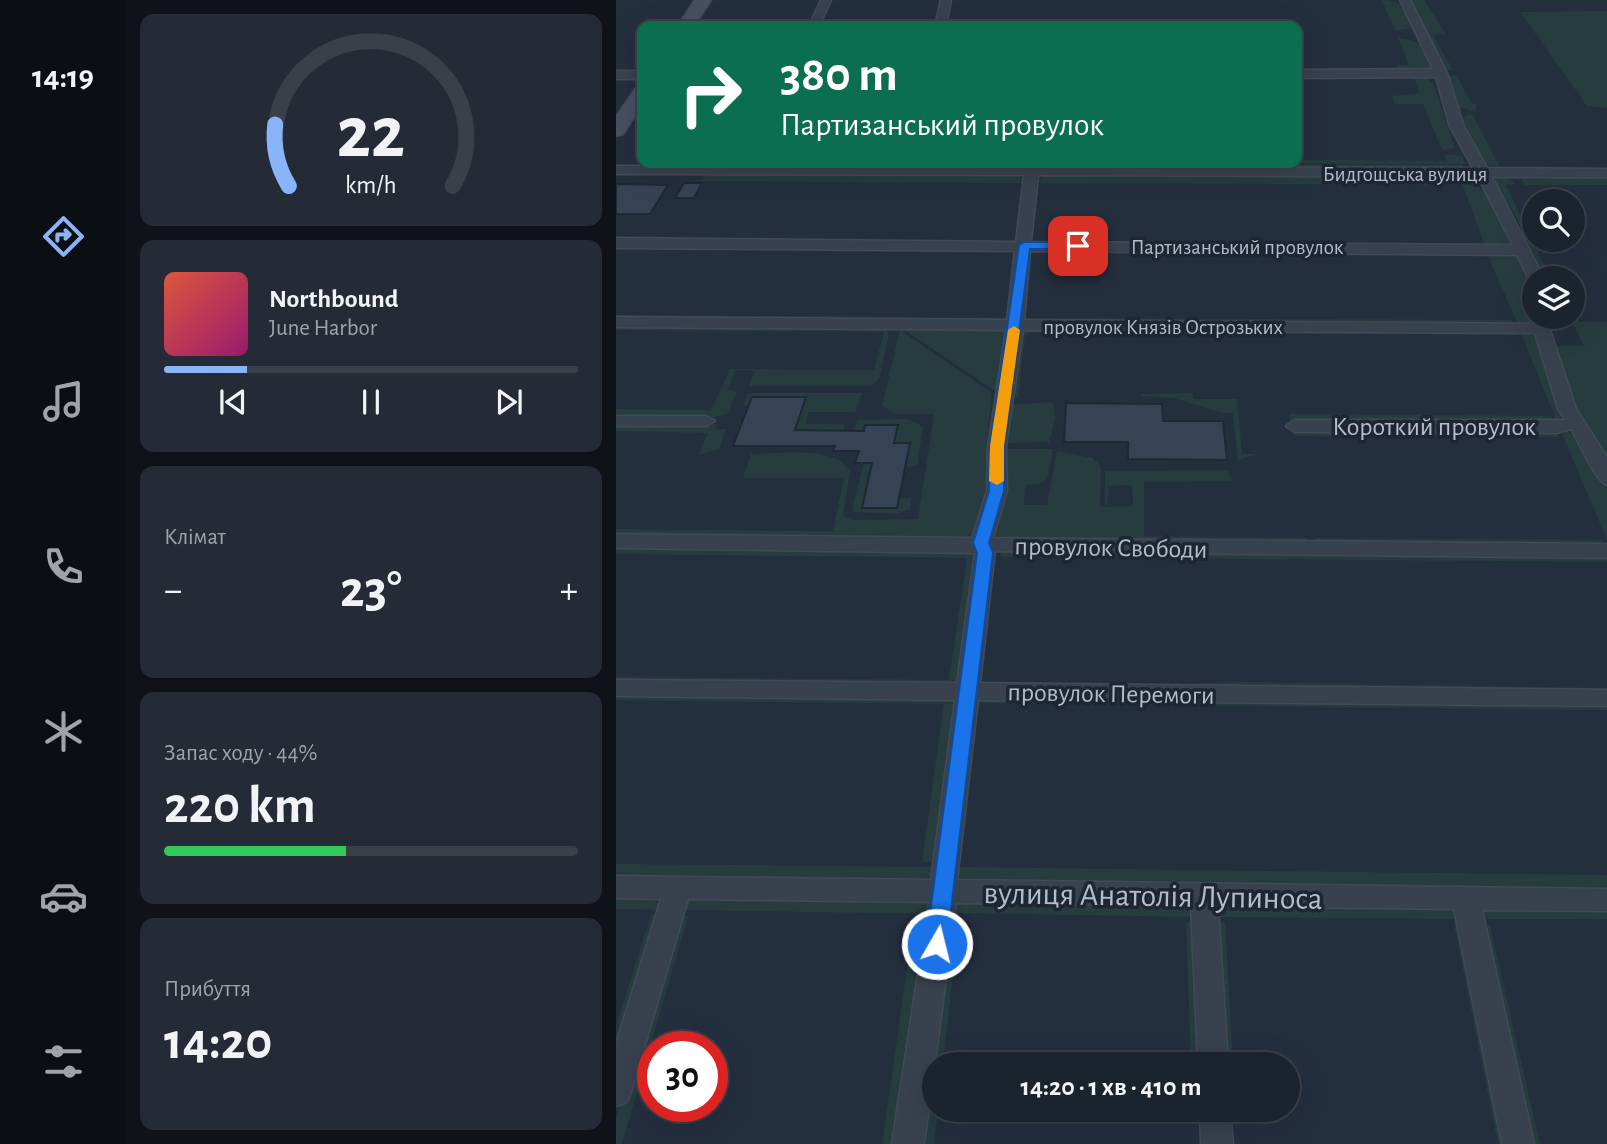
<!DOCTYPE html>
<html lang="uk">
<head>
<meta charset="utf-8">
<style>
  body { margin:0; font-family:"Alegreya Sans",sans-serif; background:#242b36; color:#f1f3f6; height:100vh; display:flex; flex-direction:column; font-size:26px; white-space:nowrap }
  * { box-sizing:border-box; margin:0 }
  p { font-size:23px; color:#a0a4aa }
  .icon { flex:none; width:38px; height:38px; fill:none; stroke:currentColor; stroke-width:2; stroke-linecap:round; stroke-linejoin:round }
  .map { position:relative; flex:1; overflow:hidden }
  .details { display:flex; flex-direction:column; gap:14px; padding:14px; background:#0f1319; width:490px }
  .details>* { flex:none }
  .hud { position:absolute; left:21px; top:21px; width:665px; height:147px; border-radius:14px; box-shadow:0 7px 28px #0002,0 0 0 2px #39404a; background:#0b6e4f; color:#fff; overflow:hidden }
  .tools { position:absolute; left:906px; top:189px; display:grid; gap:14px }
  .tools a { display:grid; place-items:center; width:63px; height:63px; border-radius:50%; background:#1b232e; box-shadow:0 7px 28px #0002,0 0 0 2px #39404a; font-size:35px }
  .speed { position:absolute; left:21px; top:1031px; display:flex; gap:14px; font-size:35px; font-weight:700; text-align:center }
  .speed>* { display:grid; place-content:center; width:91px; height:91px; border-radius:50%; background:#1b232e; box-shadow:0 7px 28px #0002,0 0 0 2px #39404a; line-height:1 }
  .speed .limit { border:10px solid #d22; background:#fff; color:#111 }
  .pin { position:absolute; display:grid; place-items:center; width:60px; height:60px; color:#fff; margin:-30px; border-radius:14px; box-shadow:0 4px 10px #0006 }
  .me { position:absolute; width:77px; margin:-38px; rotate:8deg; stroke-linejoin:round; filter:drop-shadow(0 0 5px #0008) }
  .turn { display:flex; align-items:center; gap:24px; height:147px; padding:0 28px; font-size:32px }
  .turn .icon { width:91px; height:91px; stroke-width:2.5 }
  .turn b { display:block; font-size:49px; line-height:60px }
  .big { font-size:52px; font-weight:700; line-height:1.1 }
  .details .widget { flex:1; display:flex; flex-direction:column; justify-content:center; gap:10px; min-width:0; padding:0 24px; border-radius:14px; background:#242b36 }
  .details .dial { align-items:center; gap:0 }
  .dial svg { height:182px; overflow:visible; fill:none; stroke:#39404a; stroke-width:7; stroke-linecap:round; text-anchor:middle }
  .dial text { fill:#f1f3f6; stroke:none }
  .song { display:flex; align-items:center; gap:21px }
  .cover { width:84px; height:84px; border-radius:10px; background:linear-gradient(135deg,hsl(10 70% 55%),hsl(320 70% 35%)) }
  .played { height:7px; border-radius:4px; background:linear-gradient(90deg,#8ab4f8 20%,#39404a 20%) }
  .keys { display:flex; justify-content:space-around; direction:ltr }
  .heat { display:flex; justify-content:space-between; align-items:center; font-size:38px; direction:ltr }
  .charge { height:10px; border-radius:5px; background:linear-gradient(90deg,#34c759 44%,#39404a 0) }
  .trip { position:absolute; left:306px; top:1052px; width:378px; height:70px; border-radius:35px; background:#1b232e; box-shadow:0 7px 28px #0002,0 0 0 2px #39404a; font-weight:700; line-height:70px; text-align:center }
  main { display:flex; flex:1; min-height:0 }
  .tabs { display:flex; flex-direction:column; width:126px; justify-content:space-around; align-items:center; background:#0b0e12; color:#a0a4aa }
  .tabs .icon { width:49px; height:49px }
  .tabs .selected { color:#8ab4f8 }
  .tabs b { font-size:32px; color:#f1f3f6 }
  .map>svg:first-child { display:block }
</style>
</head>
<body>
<main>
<nav class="tabs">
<b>14:19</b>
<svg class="icon selected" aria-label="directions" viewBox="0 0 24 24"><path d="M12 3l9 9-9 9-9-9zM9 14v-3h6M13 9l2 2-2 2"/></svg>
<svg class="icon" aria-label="music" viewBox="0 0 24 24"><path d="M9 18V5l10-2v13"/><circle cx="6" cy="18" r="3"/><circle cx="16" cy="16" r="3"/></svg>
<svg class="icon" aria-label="phone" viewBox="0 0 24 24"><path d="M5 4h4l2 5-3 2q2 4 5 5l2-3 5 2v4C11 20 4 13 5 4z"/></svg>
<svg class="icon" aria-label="climate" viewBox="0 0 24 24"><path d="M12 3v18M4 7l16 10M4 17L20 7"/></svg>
<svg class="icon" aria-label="car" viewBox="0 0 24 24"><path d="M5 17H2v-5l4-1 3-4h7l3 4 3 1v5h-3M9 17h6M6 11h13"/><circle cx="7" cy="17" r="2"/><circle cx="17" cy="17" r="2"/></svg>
<svg class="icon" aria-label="filters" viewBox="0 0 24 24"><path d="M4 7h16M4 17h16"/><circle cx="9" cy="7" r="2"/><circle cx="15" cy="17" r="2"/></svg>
</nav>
<section class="details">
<div class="widget dial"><svg viewBox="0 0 100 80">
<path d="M14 69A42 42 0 1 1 86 69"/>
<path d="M14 69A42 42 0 0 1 8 42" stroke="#8ab4f8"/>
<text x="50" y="56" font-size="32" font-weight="700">22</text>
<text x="50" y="72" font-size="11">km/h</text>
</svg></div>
<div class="widget">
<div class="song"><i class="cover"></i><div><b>Northbound</b><p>June Harbor</p></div></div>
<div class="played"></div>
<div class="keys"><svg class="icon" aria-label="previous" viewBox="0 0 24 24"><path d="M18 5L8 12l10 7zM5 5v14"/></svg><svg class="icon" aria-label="pause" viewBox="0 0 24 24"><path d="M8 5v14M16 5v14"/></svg><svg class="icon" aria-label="next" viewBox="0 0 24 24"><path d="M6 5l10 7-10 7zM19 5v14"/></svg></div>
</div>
<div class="widget"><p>Клімат</p>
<div class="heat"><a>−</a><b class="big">23°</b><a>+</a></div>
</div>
<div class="widget"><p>Запас ходу · 44%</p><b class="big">220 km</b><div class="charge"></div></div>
<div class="widget"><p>Прибуття</p><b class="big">14:20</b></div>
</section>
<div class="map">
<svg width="991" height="1144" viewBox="0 0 991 1144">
  <rect width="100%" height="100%" fill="#242f3e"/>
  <g fill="#263c3f">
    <path d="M 766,0 C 785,0 792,10 795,28 L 779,31 Z"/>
    <polygon points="793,0 808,0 830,34 817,35 837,70 830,70"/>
    <polygon points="991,11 991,108 971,106 904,12"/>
    <path d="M 782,38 C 802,40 816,47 814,70 L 782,70 L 781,65 L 793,65 Z"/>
    <polygon points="840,75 856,103 860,104 860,112 839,106 832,76"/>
    <polygon points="681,76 809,77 817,83 839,148 826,150 807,104 779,104 777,96 803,93 798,77"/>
    <polygon points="851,115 857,115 883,166 869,165 844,121"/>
    <polygon points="828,154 846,156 849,164 681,163 681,155 687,155 688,160 830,161"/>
    <polygon points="312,163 443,163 436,168 382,169 382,165 316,167"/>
    <polygon points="459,163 847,165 844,168 462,169"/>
    <polygon points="90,174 401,175 409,178 410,183 68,181 86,180"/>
    <polygon points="429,175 838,177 842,185 421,183"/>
    <polygon points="991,177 991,185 909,185 906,179"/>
    <path d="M 844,178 C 874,184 886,221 896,246 L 869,246 Z"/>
    <polygon points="881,178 894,179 899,184 890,185 935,278 929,278 898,213 877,181"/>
    <polygon points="870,251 900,253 919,294 919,317 925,318 922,322 902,325"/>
    <polygon points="0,315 393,318 389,322 0,320"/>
    <polygon points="405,318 884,320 896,320 898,326 408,322"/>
    <polygon points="956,321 991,322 991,464 959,416 939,346 968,346"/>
    <polygon points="0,325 267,327 273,334 263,379 255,386 133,386 139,370 120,370 111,390 121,392 111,414 91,419 0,416 0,409 95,410 114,369 258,370 268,332 0,330"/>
    <polygon points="415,328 900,331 902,335 415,332 409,335 402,398 397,397 405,333"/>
    <polygon points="287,329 390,330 381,392"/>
    <path d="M 284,330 L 376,393 L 370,450 L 375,453 C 375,483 376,530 341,540 L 0,537 L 0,529 L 217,531 L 228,478 L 127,478 L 135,454 C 163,454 216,444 234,471 L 227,516 L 236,520 L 302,519 L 318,414 L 280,414 L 266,406 Z"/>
    <polygon points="904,331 920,333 944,401 945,416 941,422"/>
    <polygon points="137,393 246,393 239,412 192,412 190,424 229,424 225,440 155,430 162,411 185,411 190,398 136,397 132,406 127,405 131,395"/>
    <polygon points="576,393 578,399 621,399 626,454 643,454 622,460 617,413 607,413 558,398 526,396 526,394"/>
    <polygon points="434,402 438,403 439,419 433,442 392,443 394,405"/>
    <polygon points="673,414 935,416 937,422 674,422"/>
    <polygon points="292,419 307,427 301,466 289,467 294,443 278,443 282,425 249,425 246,440 236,440 241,420"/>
    <polygon points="0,423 101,424 99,429 110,429 103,449 83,455 92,433 0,431"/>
    <polygon points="675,428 941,431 943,437 682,436 676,435"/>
    <path d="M 945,431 C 966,429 987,470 991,489 C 991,505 991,523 991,540 Z"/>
    <polygon points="392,449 437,449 431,479 422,484 409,485 408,505 431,505 441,451 477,458 485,467 484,507 517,506 516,485 493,486 492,505 489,505 489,471 612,470 616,481 528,482 528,536 690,538 691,542 382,538 377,535"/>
    <polygon points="248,463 256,463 281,508 283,498 296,498 294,509 279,514 238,512 236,508"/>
    <polygon points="699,538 986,540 988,547 699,543"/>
    <polygon points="0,546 360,549 343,685 0,683 0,677 333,680 351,558 0,554"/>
    <polygon points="384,548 991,555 991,562 385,557"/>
    <polygon points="626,682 991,688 991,693 581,686 582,683"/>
    <polygon points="0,692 337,699 341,704 324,863 306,862 328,704 0,700"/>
    <polygon points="369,697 991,701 991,710 368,703"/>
    <polygon points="0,864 323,867 309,882 0,878"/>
    <polygon points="334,867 991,875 991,891 345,883 336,876"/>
    <polygon points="0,897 38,898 47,910 0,909"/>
    <polygon points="77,898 311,901 317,905 317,914 64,910"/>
    <polygon points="338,902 576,905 583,917 333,913"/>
    <polygon points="608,906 838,907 847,919 598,917 600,911"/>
    <polygon points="868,908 991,908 991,919 863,919"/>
    <polygon points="35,915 45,915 0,1063 0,1026"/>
    <polygon points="60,916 72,916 6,1144 0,1144 0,1118"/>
    <polygon points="298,919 315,919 286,1144 266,1144"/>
    <polygon points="330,919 343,920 327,1064 318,1064 318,1110 322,1110 318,1144 304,1144"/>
    <polygon points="570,922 584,923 591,1064 575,1064"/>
    <polygon points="597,922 609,922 617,1064 605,1064"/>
    <polygon points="838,924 849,925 896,1144 882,1144"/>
    <polygon points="864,926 874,926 924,1144 912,1144"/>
  </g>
  <g fill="#364354" stroke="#1f2835" stroke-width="2">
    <polygon points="68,183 86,183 78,198 59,198"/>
    <polygon points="0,184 52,185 34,214 0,214"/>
    <polygon points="136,397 190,397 179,430 248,431 249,425 282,425 278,443 294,443 281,508 246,508 256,463 239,463 243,451 217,451 219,446 117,446"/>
    <polygon points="450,403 546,404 547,421 607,421 611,460 512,459 512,442 448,442"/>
  </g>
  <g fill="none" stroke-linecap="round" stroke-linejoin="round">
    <defs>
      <g id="minor">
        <polygon points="205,0 215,0 203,26 193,26"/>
        <polygon points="325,0 335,0 330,26 319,26"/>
        <path d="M 784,0 L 794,0 L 831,73 L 848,127 L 871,168 L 991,169 L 991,177 L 876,177 L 928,278 L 914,281 L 901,255 L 414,251 L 408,320 L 932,324 L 960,409 L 991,457 L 991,485 C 980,482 963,442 955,429 L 941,433 L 679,432 L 670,426 L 679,420 L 949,420 L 942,409 L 919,333 L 407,330 L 390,446 L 391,491 L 377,538 L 991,544 L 991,558 L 379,551 L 364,683 L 991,690 L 991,706 L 362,700 L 341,880 L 991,889 L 991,911 L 866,910 L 918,1144 L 886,1144 L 838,909 L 602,906 L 612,1064 L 582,1064 L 575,906 L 340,903 L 308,1144 L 276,1144 L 313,902 L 72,899 L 15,1092 L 11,1102 L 0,1106 L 0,1044 L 45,899 L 0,898 L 0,876 L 315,880 L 339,700 L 0,696 L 0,680 L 341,683 L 359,553 L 0,548 L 0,534 L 356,538 L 371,491 L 372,446 L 390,330 L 0,327 L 0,317 L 391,320 L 399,251 L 0,248 L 0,238 L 400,242 L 408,175 L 0,174 L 0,166 L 857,168 L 834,127 L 820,77 L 681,78 L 681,70 L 817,69 ZM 422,175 L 862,177 L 897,245 L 415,242 Z"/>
        <rect x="0" y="71" width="26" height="8"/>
        <polygon points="0,416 90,416 99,421 90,426 0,426"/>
        <polygon points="584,1110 614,1110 617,1144 585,1144"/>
      </g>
      <g id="secondary">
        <polygon points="79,0 95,0 78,26 62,26"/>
        <polygon points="26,87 26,105 7,134 0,136 0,117 20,88"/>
      </g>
    </defs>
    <use href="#minor" stroke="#414a57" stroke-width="3"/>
    <use href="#secondary" stroke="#414a57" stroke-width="3"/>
    <use href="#minor" fill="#38414e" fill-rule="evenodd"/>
    <use href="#secondary" fill="#465061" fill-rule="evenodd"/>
  </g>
  <polygon fill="#1a73e8" stroke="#114b97" stroke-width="2" points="408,242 462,242 468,246 462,249 414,249 388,446 388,491 373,543 377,553 331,944 328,950 321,953 313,950 310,944 361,553 357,543 373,491 374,446 403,245"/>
  <polygon fill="#f59e0b" points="398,326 404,330 388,446 388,481 381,485 373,481 374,446 392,330"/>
  <g text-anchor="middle" stroke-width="7" stroke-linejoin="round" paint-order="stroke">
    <g font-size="21" fill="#b4bcc9" stroke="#1d2633">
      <text x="789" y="181">Бидгощська вулиця</text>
      <text x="621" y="254">Партизанський провулок</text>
      <text x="547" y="334">провулок Князів Острозьких</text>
    </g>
    <g font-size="26" fill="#b4bcc9" stroke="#1d2633">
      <text x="818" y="435">Короткий провулок</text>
      <text transform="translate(495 547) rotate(1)" y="9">провулок Свободи</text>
      <text transform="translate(495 693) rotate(1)" y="9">провулок Перемоги</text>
    </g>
    <g font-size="32" fill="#b4bcc9" stroke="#1d2633">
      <text transform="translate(537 895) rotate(1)" y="11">вулиця Анатолія Лупиноса</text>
    </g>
  </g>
</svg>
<div class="tools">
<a><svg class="icon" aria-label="search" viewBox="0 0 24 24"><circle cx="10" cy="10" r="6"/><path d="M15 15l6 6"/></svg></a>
<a><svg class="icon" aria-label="layers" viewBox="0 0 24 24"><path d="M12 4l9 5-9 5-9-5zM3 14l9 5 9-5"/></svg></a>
</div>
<div class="speed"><div class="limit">30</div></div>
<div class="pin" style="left:462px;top:246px;background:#d93025"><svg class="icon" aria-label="arrive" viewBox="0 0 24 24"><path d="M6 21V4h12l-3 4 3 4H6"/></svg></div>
<svg class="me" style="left:321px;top:944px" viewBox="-20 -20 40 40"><circle r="17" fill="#1a73e8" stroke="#fff" stroke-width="3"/><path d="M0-11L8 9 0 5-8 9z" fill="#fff"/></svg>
<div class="trip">14:20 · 1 хв · 410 m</div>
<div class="hud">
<div class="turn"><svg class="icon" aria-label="right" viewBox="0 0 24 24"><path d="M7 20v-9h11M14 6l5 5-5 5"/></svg><div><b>380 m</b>Партизанський провулок</div></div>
</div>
</div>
</main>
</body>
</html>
